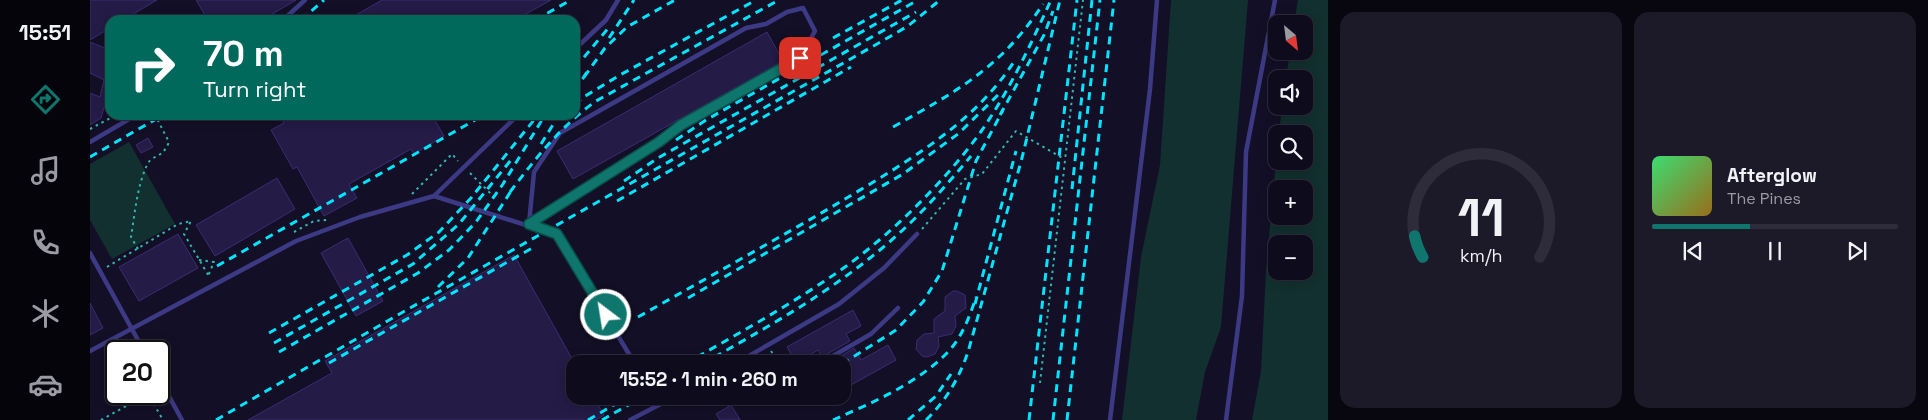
<!DOCTYPE html>
<html lang="en">
<head>
<meta charset="utf-8">
<style>
  body { margin:0; font-family:"Space Grotesk",sans-serif; background:#1c1929; color:#f1f3f6; height:100vh; display:flex; flex-direction:column; font-size:19px; white-space:nowrap }
  * { box-sizing:border-box; margin:0 }
  p { font-size:16px; color:#9b9ba3 }
  .icon { flex:none; width:28px; height:28px; fill:none; stroke:currentColor; stroke-width:2; stroke-linecap:round; stroke-linejoin:round }
  .map { position:relative; flex:1; overflow:hidden }
  .details { display:flex; flex-direction:column; gap:12px; padding:12px; background:#08060f; width:600px }
  .details>* { flex:none }
  .top-card { position:absolute; left:15px; top:15px; width:475px; height:105px; border-radius:15px; box-shadow:0 2px 12px #0003,0 0 0 1px #2e2b3b; background:#00695c; color:#fff; overflow:hidden }
  .needle { width:32px; rotate:152deg }
  .controls { position:absolute; left:1178px; top:15px; display:grid; gap:10px }
  .controls a { display:grid; place-items:center; width:45px; height:45px; border-radius:10px; background:#0e0b1c; box-shadow:0 2px 12px #0003,0 0 0 1px #2e2b3b; font-size:25px }
  .speed { position:absolute; left:15px; top:340px; display:flex; gap:10px; font-size:25px; font-weight:700; text-align:center }
  .speed>* { display:grid; place-content:center; width:65px; height:65px; border-radius:50%; background:#0e0b1c; box-shadow:0 2px 12px #0003,0 0 0 1px #2e2b3b; line-height:1 }
  .speed .limit { border:2px solid #111; border-radius:8px; background:#fff; color:#111 }
  .pin { position:absolute; display:grid; place-items:center; width:42px; height:42px; color:#fff; margin:-21px; border-radius:10px; box-shadow:0 2px 8px #0006 }
  .me { position:absolute; width:55px; margin:-28px; rotate:329deg; stroke-linejoin:round; filter:drop-shadow(0 0 4px #0008) }
  .turn { display:flex; align-items:center; gap:18px; height:105px; padding:0 15px; font-size:22px }
  .turn .icon { width:65px; height:65px; stroke-width:2.5 }
  .turn b { display:block; font-size:35px; line-height:42px }
  .details .tile { flex:1; display:flex; flex-direction:column; justify-content:center; gap:8px; min-width:0; padding:0 18px; border-radius:15px; background:#1c1929 }
  .details .dial { align-items:center; gap:0 }
  .dial svg { height:130px; overflow:visible; fill:none; stroke:#2e2b3b; stroke-width:7; stroke-linecap:round; text-anchor:middle }
  .dial text { fill:#f1f3f6; stroke:none }
  .song { display:flex; align-items:center; gap:15px }
  .cover { width:60px; height:60px; border-radius:8px; background:linear-gradient(135deg,hsl(140 70% 55%),hsl(40 70% 35%)) }
  .played { height:5px; border-radius:2px; background:linear-gradient(90deg,#0f766e 40%,#2e2b3b 40%) }
  .keys { display:flex; justify-content:space-around; direction:ltr }
  .details .tiles { flex:1; display:grid; gap:12px; grid-template-columns:repeat(2,1fr) }
  .trip { position:absolute; left:476px; top:355px; width:285px; height:50px; border-radius:15px; background:#0e0b1c; box-shadow:0 2px 12px #0003,0 0 0 1px #2e2b3b; font-weight:600; line-height:50px; text-align:center }
  main { display:flex; flex:1; min-height:0 }
  .menu { display:flex; flex-direction:column; width:90px; justify-content:space-around; align-items:center; background:#06040b; color:#9b9ba3 }
  .menu .icon { width:35px; height:35px }
  .menu .current { color:#0f766e }
  .menu b { font-size:22px; color:#f1f3f6 }
  .map>svg:first-child { display:block }
</style>
</head>
<body>
<main>
<nav class="menu">
<b>15:51</b>
<svg class="icon current" aria-label="directions" viewBox="0 0 24 24"><path d="M12 3l9 9-9 9-9-9zM9 14v-3h6M13 9l2 2-2 2"/></svg>
<svg class="icon" aria-label="music" viewBox="0 0 24 24"><path d="M9 18V5l10-2v13"/><circle cx="6" cy="18" r="3"/><circle cx="16" cy="16" r="3"/></svg>
<svg class="icon" aria-label="phone" viewBox="0 0 24 24"><path d="M5 4h4l2 5-3 2q2 4 5 5l2-3 5 2v4C11 20 4 13 5 4z"/></svg>
<svg class="icon" aria-label="climate" viewBox="0 0 24 24"><path d="M12 3v18M4 7l16 10M4 17L20 7"/></svg>
<svg class="icon" aria-label="car" viewBox="0 0 24 24"><path d="M5 17H2v-5l4-1 3-4h7l3 4 3 1v5h-3M9 17h6M6 11h13"/><circle cx="7" cy="17" r="2"/><circle cx="17" cy="17" r="2"/></svg>
</nav>
<div class="map">
<svg width="1238" height="420" viewBox="0 0 1238 420">
  <rect width="100%" height="100%" fill="#130f26"/>
  <g fill="#12302f" fill-rule="evenodd">
    <polygon points="1081,0 1158,0 1131,327 1115,372 1106,420 1032,420 1051,257 1070,165"/>
    <path d="M 1208,0 L 1238,0 L 1238,420 L 1162,420 L 1171,371 L 1176,270 L 1186,161 L 1214,161 L 1214,134 L 1189,134 L 1192,106 L 1214,106 L 1214,79 L 1196,79 L 1200,51 L 1214,51 L 1214,24 L 1204,24 ZM 1186,189 L 1214,189 L 1214,216 L 1186,216 ZM 1186,244 L 1214,244 L 1214,271 L 1186,271 Z"/>
    <polygon points="39,142 85,224 22,259 0,220 0,164"/>
  </g>
  <g fill="#241b47" stroke="#3b2d73">
    <polygon points="0,0 67,0 33,20 20,20 20,28 0,40"/>
    <polygon points="106,0 206,0 172,20 118,20"/>
    <polygon points="292,0 461,0 425,20 257,20"/>
    <polygon points="677,32 693,61 483,179 467,151"/>
    <polygon points="0,42 20,50 20,106 15,104 11,118 0,125 0,93 10,97 14,80 0,73"/>
    <polygon points="190,115 342,115 354,136 324,154 321,149 259,184 267,198 234,216 207,167 203,169 181,130 194,123"/>
    <polygon points="58,138 63,147 51,153 46,145"/>
    <polygon points="187,178 205,209 125,256 106,225"/>
    <polygon points="88,234 108,268 49,301 29,267"/>
    <polygon points="258,238 293,301 266,316 231,253"/>
    <polygon points="424,255 485,364 485,396 503,396 514,415 506,420 158,420 242,373 235,361"/>
    <polygon points="863,291 867,291 875,295 876,308 865,316 866,326 862,334 848,337 849,346 845,354 837,357 832,356 826,349 827,340 834,334 844,333 844,319 855,311 855,297"/>
    <polygon points="0,303 13,328 0,335"/>
    <polygon points="763,310 771,326 756,334 760,341 732,357 728,350 706,363 697,347"/>
    <polygon points="798,345 806,360 752,390 752,364 738,364 764,348 771,360"/>
    <polygon points="641,405 650,420 630,420 626,414"/>
  </g>
  <g fill="none" stroke-linecap="round" stroke-linejoin="round">
    <g stroke="#2fb8b0" stroke-width="2" stroke-dasharray="2.5 4" stroke-linecap="butt">
      <polyline points="0,129 26,115"/>
      <polyline points="380,173 407,200"/>
      <polyline points="322,194 362,154 368,161"/>
      <polyline points="832,229 875,179 892,174 926,131 974,159"/>
      <polyline points="204,232 224,221 237,220"/>
      <path d="M 48,249 L 41,237 C 45,213 47,185 58,163 C 64,154 72,159 79,142 L 65,115"/>
      <polyline points="109,260 124,262 118,276"/>
      <polyline points="17,267 88,224 101,221 94,234 120,278"/>
      <polyline points="30,345 34,351"/>
      <polyline points="681,351 690,364"/>
      <polyline points="950,383 993,0"/>
      <polyline points="11,420 58,394 73,420"/>
    </g>
    <g stroke="#3d3a85" stroke-width="4.5">
      <polygon points="713,8 725,31 710,58 591,125 569,142 439,224 444,172 470,133 656,28 676,24 697,12"/>
      <polyline points="193,20 215,0"/>
      <polyline points="485,49 516,20 528,0"/>
      <polyline points="0,142 46,115"/>
      <polyline points="344,196 428,115"/>
      <polyline points="0,253 54,351"/>
      <polyline points="0,351 206,241 270,217 344,196 467,235 545,364"/>
      <polyline points="645,364 749,304 794,268 827,234"/>
      <polyline points="729,364 781,334 808,308"/>
      <polyline points="69,378 92,420"/>
      <polyline points="564,396 569,405"/>
      <polyline points="540,420 586,396"/>
      <polyline points="1020,420 1060,89 1067,0"/>
      <polyline points="1136,420 1152,296 1156,152 1185,0"/>
    </g>
    <g stroke="#00e5ff" stroke-width="3" stroke-dasharray="8 6" stroke-linecap="butt">
      <polyline points="211,20 234,0"/>
      <polyline points="230,20 235,17"/>
      <polyline points="445,20 481,0"/>
      <polyline points="519,38 544,0"/>
      <polyline points="743,38 812,0"/>
      <polyline points="485,68 520,26"/>
      <polyline points="494,77 515,48 537,27 585,0"/>
      <polyline points="485,91 497,72"/>
      <polyline points="485,105 492,98 530,75 666,0"/>
      <polyline points="910,115 954,35 963,11"/>
      <path d="M 803,127 C 867,91 911,68 953,4"/>
      <polyline points="586,140 616,120 828,0"/>
      <polyline points="451,144 469,115"/>
      <polyline points="0,157 73,115"/>
      <polyline points="534,181 568,158 826,12"/>
      <polyline points="982,189 1002,0"/>
      <path d="M 420,192 C 445,159 471,126 506,101 L 689,0"/>
      <polyline points="527,201 761,67"/>
      <polyline points="127,266 394,115"/>
      <polyline points="348,287 378,258 423,188"/>
      <polyline points="598,298 813,174 868,134 908,95"/>
      <polyline points="885,304 926,151"/>
      <path d="M 548,317 C 612,281 676,245 740,208 C 806,168 883,127 925,60"/>
      <polyline points="179,333 317,255 349,232 381,198 448,115"/>
      <polyline points="184,343 323,264 369,224 421,160"/>
      <polyline points="189,352 328,273 359,250 386,222 413,184 455,115"/>
      <polyline points="239,363 444,247"/>
      <path d="M 595,364 C 649,333 704,303 755,267 C 802,233 852,184 887,137 C 917,96 940,46 961,0"/>
      <path d="M 612,364 C 676,328 741,292 797,244 C 828,218 855,187 881,156"/>
      <polyline points="752,364 806,330 833,302 852,271 886,161 913,110"/>
      <polyline points="126,420 306,316 787,44 818,26 850,0"/>
      <polyline points="498,420 539,396"/>
      <polyline points="512,420 554,396"/>
      <path d="M 743,420 C 782,403 828,383 858,352 C 872,337 880,316 886,297"/>
      <polyline points="818,420 846,396 861,374"/>
      <path d="M 836,420 C 856,401 869,378 878,352 L 932,158 L 970,0"/>
      <polyline points="939,420 987,0"/>
      <polyline points="963,420 1010,0"/>
      <polyline points="977,420 1024,0"/>
    </g>
  </g>
  <g fill="none" stroke-linecap="round" stroke-linejoin="round">
    <defs>
      <polyline id="route" points="516,315 467,234 439,224 569,142 591,125 710,58"/>
    </defs>
    <use href="#route" stroke="#0a4d48" stroke-width="12"/>
    <use href="#route" stroke="#0f766e" stroke-width="9"/>
  </g>
</svg>
<div class="controls">
<a><svg class="needle" viewBox="-14 -14 28 28"><path d="M0-13l5 13h-10z" fill="#e53935"/><path d="M0 13l5-13h-10z" fill="#9b9ba3"/></svg></a>
<a><svg class="icon" aria-label="sound" viewBox="0 0 24 24"><path d="M4 9h4l5-4v14l-5-4H4zM17 9q2 3 0 6"/></svg></a>
<a><svg class="icon" aria-label="search" viewBox="0 0 24 24"><circle cx="10" cy="10" r="6"/><path d="M15 15l6 6"/></svg></a>
<a>+</a>
<a>−</a>
</div>
<div class="speed"><div class="limit">20</div></div>
<div class="pin" style="left:710px;top:58px;background:#d93025"><svg class="icon" aria-label="arrive" viewBox="0 0 24 24"><path d="M6 21V4h12l-3 4 3 4H6"/></svg></div>
<svg class="me" style="left:516px;top:315px" viewBox="-20 -20 40 40"><circle r="17" fill="#0f766e" stroke="#fff" stroke-width="3"/><path d="M0-11L8 9 0 5-8 9z" fill="#fff"/></svg>
<div class="trip">15:52 · 1 min · 260 m</div>
<div class="top-card">
<div class="turn"><svg class="icon" aria-label="right" viewBox="0 0 24 24"><path d="M7 20v-9h11M14 6l5 5-5 5"/></svg><div><b>70 m</b>Turn right</div></div>
</div>
</div>
<section class="details">
<div class="tiles">
<div class="tile dial"><svg viewBox="0 0 100 80">
<path d="M14 69A42 42 0 1 1 86 69"/>
<path d="M14 69A42 42 0 0 1 9 56" stroke="#0f766e"/>
<text x="50" y="56" font-size="32" font-weight="700">11</text>
<text x="50" y="72" font-size="11">km/h</text>
</svg></div>
<div class="tile">
<div class="song"><i class="cover"></i><div><b>Afterglow</b><p>The Pines</p></div></div>
<div class="played"></div>
<div class="keys"><svg class="icon" aria-label="previous" viewBox="0 0 24 24"><path d="M18 5L8 12l10 7zM5 5v14"/></svg><svg class="icon" aria-label="pause" viewBox="0 0 24 24"><path d="M8 5v14M16 5v14"/></svg><svg class="icon" aria-label="next" viewBox="0 0 24 24"><path d="M6 5l10 7-10 7zM19 5v14"/></svg></div>
</div>
</div>
</section>
</main>
</body>
</html>
